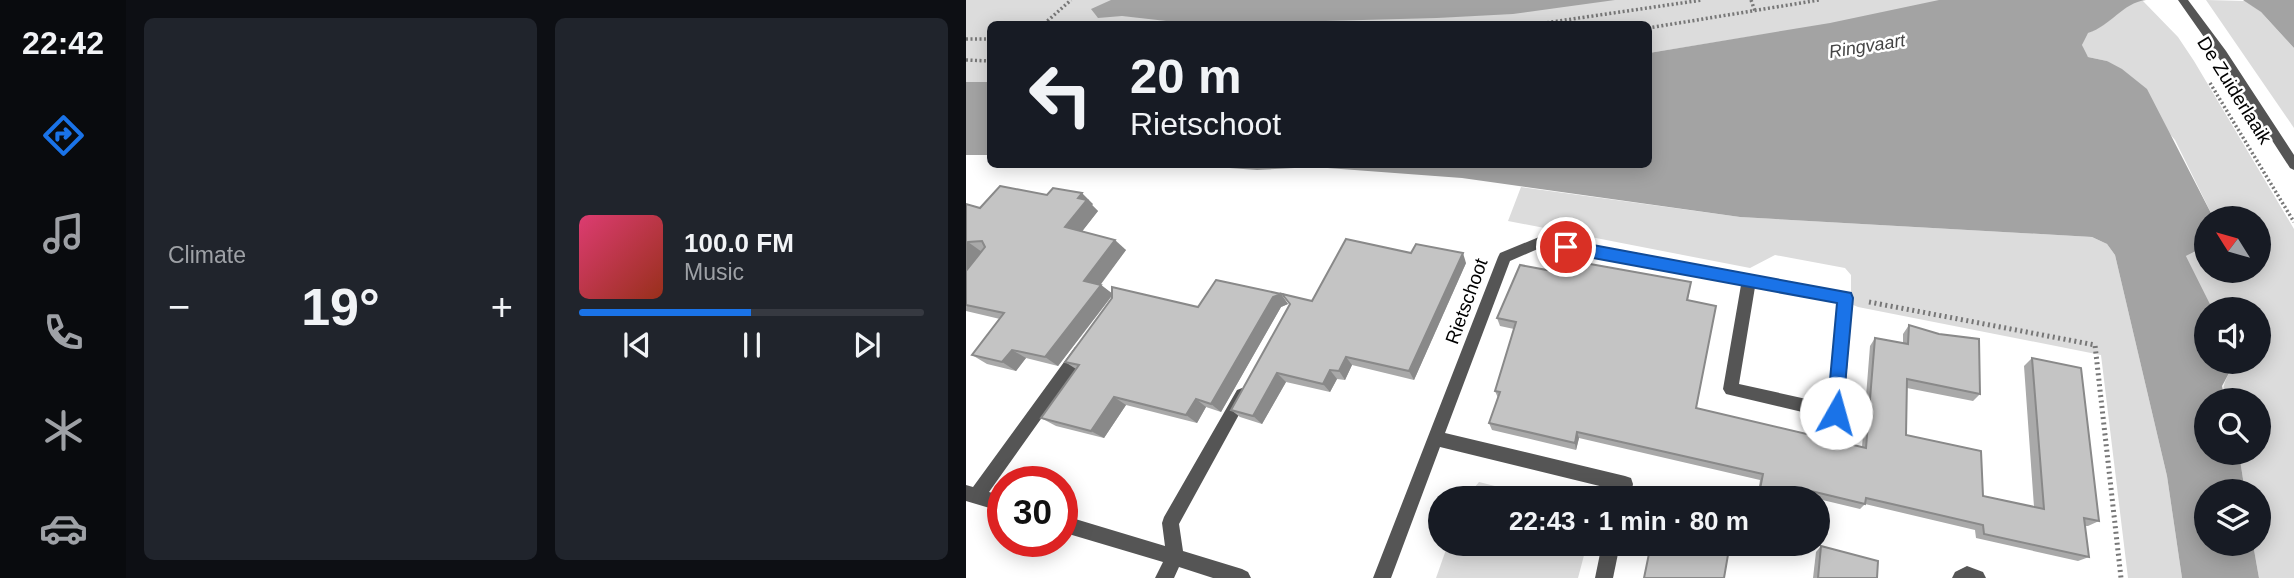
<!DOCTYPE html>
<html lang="en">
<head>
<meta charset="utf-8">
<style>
  body { margin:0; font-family:Arial,sans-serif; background:#20242c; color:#f1f3f6; height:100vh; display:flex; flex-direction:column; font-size:26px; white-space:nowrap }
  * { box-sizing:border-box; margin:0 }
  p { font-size:23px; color:#9ea1a6 }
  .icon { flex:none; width:38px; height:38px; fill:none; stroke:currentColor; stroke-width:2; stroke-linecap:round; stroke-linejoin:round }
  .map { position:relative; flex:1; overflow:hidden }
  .details { display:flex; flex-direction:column; gap:18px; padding:18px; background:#0d0f14; width:840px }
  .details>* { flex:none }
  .guide { position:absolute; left:21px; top:21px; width:665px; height:147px; border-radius:10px; box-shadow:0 4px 18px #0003; background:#171b24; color:#f1f3f6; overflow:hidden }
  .needle { width:46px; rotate:307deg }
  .tools { position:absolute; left:1228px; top:206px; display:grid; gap:14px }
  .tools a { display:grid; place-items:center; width:77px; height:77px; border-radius:50%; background:#171b24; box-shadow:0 4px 18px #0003; font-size:35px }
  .speed { position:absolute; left:21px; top:466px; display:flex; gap:14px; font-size:35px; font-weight:700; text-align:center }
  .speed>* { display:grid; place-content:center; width:91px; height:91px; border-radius:50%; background:#171b24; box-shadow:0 4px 18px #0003; line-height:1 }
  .speed .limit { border:10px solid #d22; background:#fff; color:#111 }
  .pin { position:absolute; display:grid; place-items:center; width:60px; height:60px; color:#fff; margin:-30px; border:4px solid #fff; border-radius:50%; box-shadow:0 2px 7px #0007 }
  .me { position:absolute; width:77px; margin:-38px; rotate:7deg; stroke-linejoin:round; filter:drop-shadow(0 0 5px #0008) }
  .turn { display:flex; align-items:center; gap:24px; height:147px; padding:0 28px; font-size:32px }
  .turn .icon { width:91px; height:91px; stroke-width:2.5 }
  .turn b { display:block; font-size:49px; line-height:60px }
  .big { font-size:52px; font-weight:700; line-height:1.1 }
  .details .widget { flex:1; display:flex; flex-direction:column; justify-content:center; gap:10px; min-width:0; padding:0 24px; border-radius:10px; background:#20242c }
  .song { display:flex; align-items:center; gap:21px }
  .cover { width:84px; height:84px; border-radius:10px; background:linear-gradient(135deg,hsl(340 70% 55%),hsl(10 70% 35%)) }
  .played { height:7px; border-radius:4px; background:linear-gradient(90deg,#1a73e8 50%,#363941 50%) }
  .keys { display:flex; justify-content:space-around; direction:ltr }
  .heat { display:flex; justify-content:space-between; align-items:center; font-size:38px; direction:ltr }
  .details .tiles { flex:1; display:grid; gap:18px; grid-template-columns:repeat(2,1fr) }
  .trip { position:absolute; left:462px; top:486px; width:402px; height:70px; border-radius:35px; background:#171b24; box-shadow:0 4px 18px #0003; font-weight:700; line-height:70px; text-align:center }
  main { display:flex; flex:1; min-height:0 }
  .dock { display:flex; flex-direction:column; width:126px; justify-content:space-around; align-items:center; background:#090b0e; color:#9ea1a6 }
  .dock .icon { width:49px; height:49px }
  .dock .selected { color:#1a73e8 }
  .dock b { font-size:32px; color:#f1f3f6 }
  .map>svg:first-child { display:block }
</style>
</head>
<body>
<main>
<nav class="dock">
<b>22:42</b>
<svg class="icon selected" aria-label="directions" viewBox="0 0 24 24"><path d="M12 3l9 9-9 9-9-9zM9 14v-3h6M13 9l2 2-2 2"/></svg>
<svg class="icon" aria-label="music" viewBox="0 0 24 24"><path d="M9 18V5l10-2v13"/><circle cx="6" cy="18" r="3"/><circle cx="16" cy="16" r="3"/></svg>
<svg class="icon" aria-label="phone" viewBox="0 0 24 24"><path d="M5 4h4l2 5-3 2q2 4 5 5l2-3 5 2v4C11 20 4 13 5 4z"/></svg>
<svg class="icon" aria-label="climate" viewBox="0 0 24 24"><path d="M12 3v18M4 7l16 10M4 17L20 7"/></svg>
<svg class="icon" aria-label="car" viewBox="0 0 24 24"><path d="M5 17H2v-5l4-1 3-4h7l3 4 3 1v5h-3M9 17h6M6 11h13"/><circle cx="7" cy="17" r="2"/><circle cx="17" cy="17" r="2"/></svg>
</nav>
<section class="details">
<div class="tiles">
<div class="widget"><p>Climate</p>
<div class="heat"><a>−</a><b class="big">19°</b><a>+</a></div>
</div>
<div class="widget">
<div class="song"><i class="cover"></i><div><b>100.0 FM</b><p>Music</p></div></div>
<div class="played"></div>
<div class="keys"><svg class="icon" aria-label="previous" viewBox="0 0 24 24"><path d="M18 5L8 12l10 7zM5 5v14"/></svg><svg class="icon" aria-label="pause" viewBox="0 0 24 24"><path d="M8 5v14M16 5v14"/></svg><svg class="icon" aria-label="next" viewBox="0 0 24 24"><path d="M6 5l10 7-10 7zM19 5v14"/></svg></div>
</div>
</div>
</section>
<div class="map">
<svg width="1328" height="578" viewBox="0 0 1328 578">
  <rect width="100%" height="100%" fill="#fff"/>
  <g fill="#dcdcdc">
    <polygon points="0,0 1029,0 986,12 794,35 683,53 682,24 24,24 24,100 0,100"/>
    <path d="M 1176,0 L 1212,37 L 1228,61 L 1328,229 L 1328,578 L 1293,578 L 1287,544 L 1293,544 L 1293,492 L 1279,492 L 1273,453 L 1293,453 L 1293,401 L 1259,401 C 1253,385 1263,376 1269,362 L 1293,362 L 1293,310 L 1247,310 L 1220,256 L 1241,246 L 1241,271 L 1293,271 L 1293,219 L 1248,219 L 1209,140 L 1141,61 L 1122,57 L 1118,53 L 1116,45 L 1121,33 C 1144,26 1154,5 1176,0 Z"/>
    <polygon points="1240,0 1280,1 1295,12 1328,48 1328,128"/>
    <polygon points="555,187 774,217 1126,237 1141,244 1149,255 1201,476 1216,578 1162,578 1135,355 892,307 885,304 885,275 879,268 809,255 784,268 542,221"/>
    <polygon points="513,482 521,484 580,499 499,499"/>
    <polygon points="482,544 621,544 612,578 470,578"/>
  </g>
  <g fill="#a3a3a3">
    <polygon points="145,0 649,0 547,14 471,18 281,23 218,23 156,16 132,18 125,9"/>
    <path d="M 973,0 L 1180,0 C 1156,3 1145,26 1122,33 L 1116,45 L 1122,57 L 1141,61 L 1156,69 L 1181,89 L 1248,219 L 1241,219 L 1240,246 L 1220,256 L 1247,310 L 1241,310 L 1241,362 L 1269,362 L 1256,386 L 1259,401 L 1241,401 L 1241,453 L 1273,453 L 1279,492 L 1241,492 L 1241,544 L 1287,544 L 1293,578 L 1216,578 L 1201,476 L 1149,255 L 1141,244 L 1126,237 L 774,217 L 496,178 L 348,167 L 291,170 L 222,165 L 682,164 L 683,53 L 864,23 Z"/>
    <polygon points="1277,0 1328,0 1328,48 1295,12"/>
    <rect x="0" y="82" width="24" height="73"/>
  </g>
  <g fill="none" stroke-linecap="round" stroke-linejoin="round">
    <g stroke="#777" stroke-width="3.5" stroke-dasharray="2 2.5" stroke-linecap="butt">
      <polyline points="785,0 789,11"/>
      <polyline points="78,24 105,0"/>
      <polyline points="572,24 736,0"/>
      <polyline points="682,28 853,0"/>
      <polyline points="0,39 24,39"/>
      <polyline points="0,60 24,61"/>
      <polyline points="1244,83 1328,222"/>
    </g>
    <polyline stroke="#777" stroke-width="5" stroke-dasharray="2 3.5" stroke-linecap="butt" points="903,302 1129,345 1155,578"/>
    <g fill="#555" fill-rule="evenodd">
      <polygon points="1212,0 1222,0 1260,51 1328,155 1328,170 1324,168 1252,57"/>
      <path d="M 573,237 L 884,294 L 886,298 L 878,413 L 875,418 L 870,420 L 760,394 L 757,389 L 775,285 L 574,248 L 544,261 L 479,433 L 659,476 L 665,478 L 667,484 L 664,499 L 648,499 L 650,490 L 474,447 L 425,578 L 407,578 L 532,257 L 534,253 ZM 789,287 L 872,303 L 863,404 L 773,384 Z"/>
      <polygon points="114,345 119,347 121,352 119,357 23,492 37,496 37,512 0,501 0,485 7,487 109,347"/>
      <polygon points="276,388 281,390 284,395 281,400 213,524 217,551 276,569 282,572 285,578 247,578 213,567 208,578 189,578 197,562 96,532 96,515 199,546 196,523 198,517 271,390"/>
      <polygon points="636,544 654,544 647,578 629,578"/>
      <polygon points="1001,566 1017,572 1020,578 986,578 989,572"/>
    </g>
  </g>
  <g fill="#a9a9a9">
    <polygon points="81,195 127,204 126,205 132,211 116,231 160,250 134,284 146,294 232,307 315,294 322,304 315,307 255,412 240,407 231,423 160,405 138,438 90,426 75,418 110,369 99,362 146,298 146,296 92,366 60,358 50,371 21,364 6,355 34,319 0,311 0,204 14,208"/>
    <polygon points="445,253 500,263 448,380 386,365 379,380 371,379 364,392 320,382 296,424 274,417 265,410 346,301"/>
    <polygon points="613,262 725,282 722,300 730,408 896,447 904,346 909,338 937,343 937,334 943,325 1014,394 1007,401 941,388 940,435 1017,496 1068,507 1058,366 1066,358 1133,521 1122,526 1119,526 1123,557 1112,561 1010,538 1009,530 899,504 894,509 844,497 844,499 791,499 794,480 613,438 610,450 526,430 523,423 532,398 529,391 548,329 534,326 531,318 581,270"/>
    <polygon points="855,546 911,578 847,578 850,552"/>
  </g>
  <g fill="#898989">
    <polygon points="116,193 127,204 126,205 132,211 111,238 99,227 112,198"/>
    <polygon points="149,240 160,250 130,291 118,281"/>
    <polygon points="2,242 16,252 0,270 0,244"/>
    <polygon points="497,253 500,263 448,380 443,371"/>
    <polygon points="135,285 147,294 92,366 79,357"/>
    <polygon points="315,294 322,304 315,307 255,412 245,404 307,297"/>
    <polygon points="46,350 60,358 50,371 36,362"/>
    <polygon points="380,357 386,365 379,380 373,371"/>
    <polygon points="364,370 371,379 364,392 357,384"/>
    <polygon points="311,373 320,382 296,424 287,416"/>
    <polygon points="148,397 160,405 138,438 125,431"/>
    <polygon points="230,399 240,407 231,423 220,415"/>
    <polygon points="611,432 613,438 610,450 609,443"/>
  </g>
  <g fill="#c4c4c4" stroke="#898989" stroke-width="2">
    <polygon points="34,186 81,195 87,188 116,193 112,198 121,200 99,227 149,240 118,281 135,285 79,357 46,350 36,362 6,355 38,313 0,305 0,271 19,247 16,241 2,242 0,244 0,204 14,208"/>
    <polygon points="380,239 445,253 450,244 497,253 443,371 380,357 373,371 364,370 357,384 311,373 287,416 265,410 324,304 316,294 346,301"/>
    <polygon points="587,254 613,262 725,282 721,300 750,306 730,408 900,448 909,338 942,344 943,325 973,334 1013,339 1014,394 941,379 940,435 1015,451 1017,496 1078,509 1066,358 1115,368 1133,521 1118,518 1123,557 1018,534 1017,525 900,498 899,504 845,491 844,499 792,499 797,474 611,432 609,443 523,423 534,392 529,391 550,322 531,318 554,265 581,270"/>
    <polygon points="250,280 315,294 307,297 245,404 230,399 220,415 148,397 125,431 75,418 113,365 99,362 146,298 146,287 232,307"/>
    <polygon points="685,544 745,544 763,549 758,578 678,578"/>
    <polygon points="855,546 912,561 911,578 852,578"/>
  </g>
  <polygon fill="#1a73e8" stroke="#114b97" stroke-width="2" points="600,240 885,293 887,298 876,419 864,419 861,413 871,303 600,253 592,247"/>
  <g text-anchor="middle" stroke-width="5" stroke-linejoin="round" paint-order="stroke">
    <g font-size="18" font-style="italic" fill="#444" stroke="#fff">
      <text transform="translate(901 46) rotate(-9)" y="6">Ringvaart</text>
    </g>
    <g font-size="19" fill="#000" stroke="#fff">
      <text transform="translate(1269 90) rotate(58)" y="7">De Zuiderlaaik</text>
      <text transform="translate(500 301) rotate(-70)" y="7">Rietschoot</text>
    </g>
  </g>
</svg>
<div class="tools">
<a><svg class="needle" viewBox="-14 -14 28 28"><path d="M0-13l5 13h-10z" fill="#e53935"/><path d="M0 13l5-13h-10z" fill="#9ea1a6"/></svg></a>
<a><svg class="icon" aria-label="sound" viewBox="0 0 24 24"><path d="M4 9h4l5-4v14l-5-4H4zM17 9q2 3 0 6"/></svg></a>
<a><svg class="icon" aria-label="search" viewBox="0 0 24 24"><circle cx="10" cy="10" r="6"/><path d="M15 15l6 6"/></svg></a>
<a><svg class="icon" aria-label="layers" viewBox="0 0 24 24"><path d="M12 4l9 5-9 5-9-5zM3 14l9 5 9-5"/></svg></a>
</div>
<div class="speed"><div class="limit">30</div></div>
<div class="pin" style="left:600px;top:247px;background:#d93025"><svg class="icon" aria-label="arrive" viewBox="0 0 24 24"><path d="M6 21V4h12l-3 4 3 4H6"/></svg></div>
<svg class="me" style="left:870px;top:413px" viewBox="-20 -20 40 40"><circle r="19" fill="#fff"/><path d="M0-13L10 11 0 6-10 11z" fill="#1a73e8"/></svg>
<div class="trip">22:43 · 1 min · 80 m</div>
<div class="guide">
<div class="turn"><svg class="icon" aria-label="left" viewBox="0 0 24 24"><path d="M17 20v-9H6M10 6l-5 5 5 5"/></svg><div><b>20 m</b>Rietschoot</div></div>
</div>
</div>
</main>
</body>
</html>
